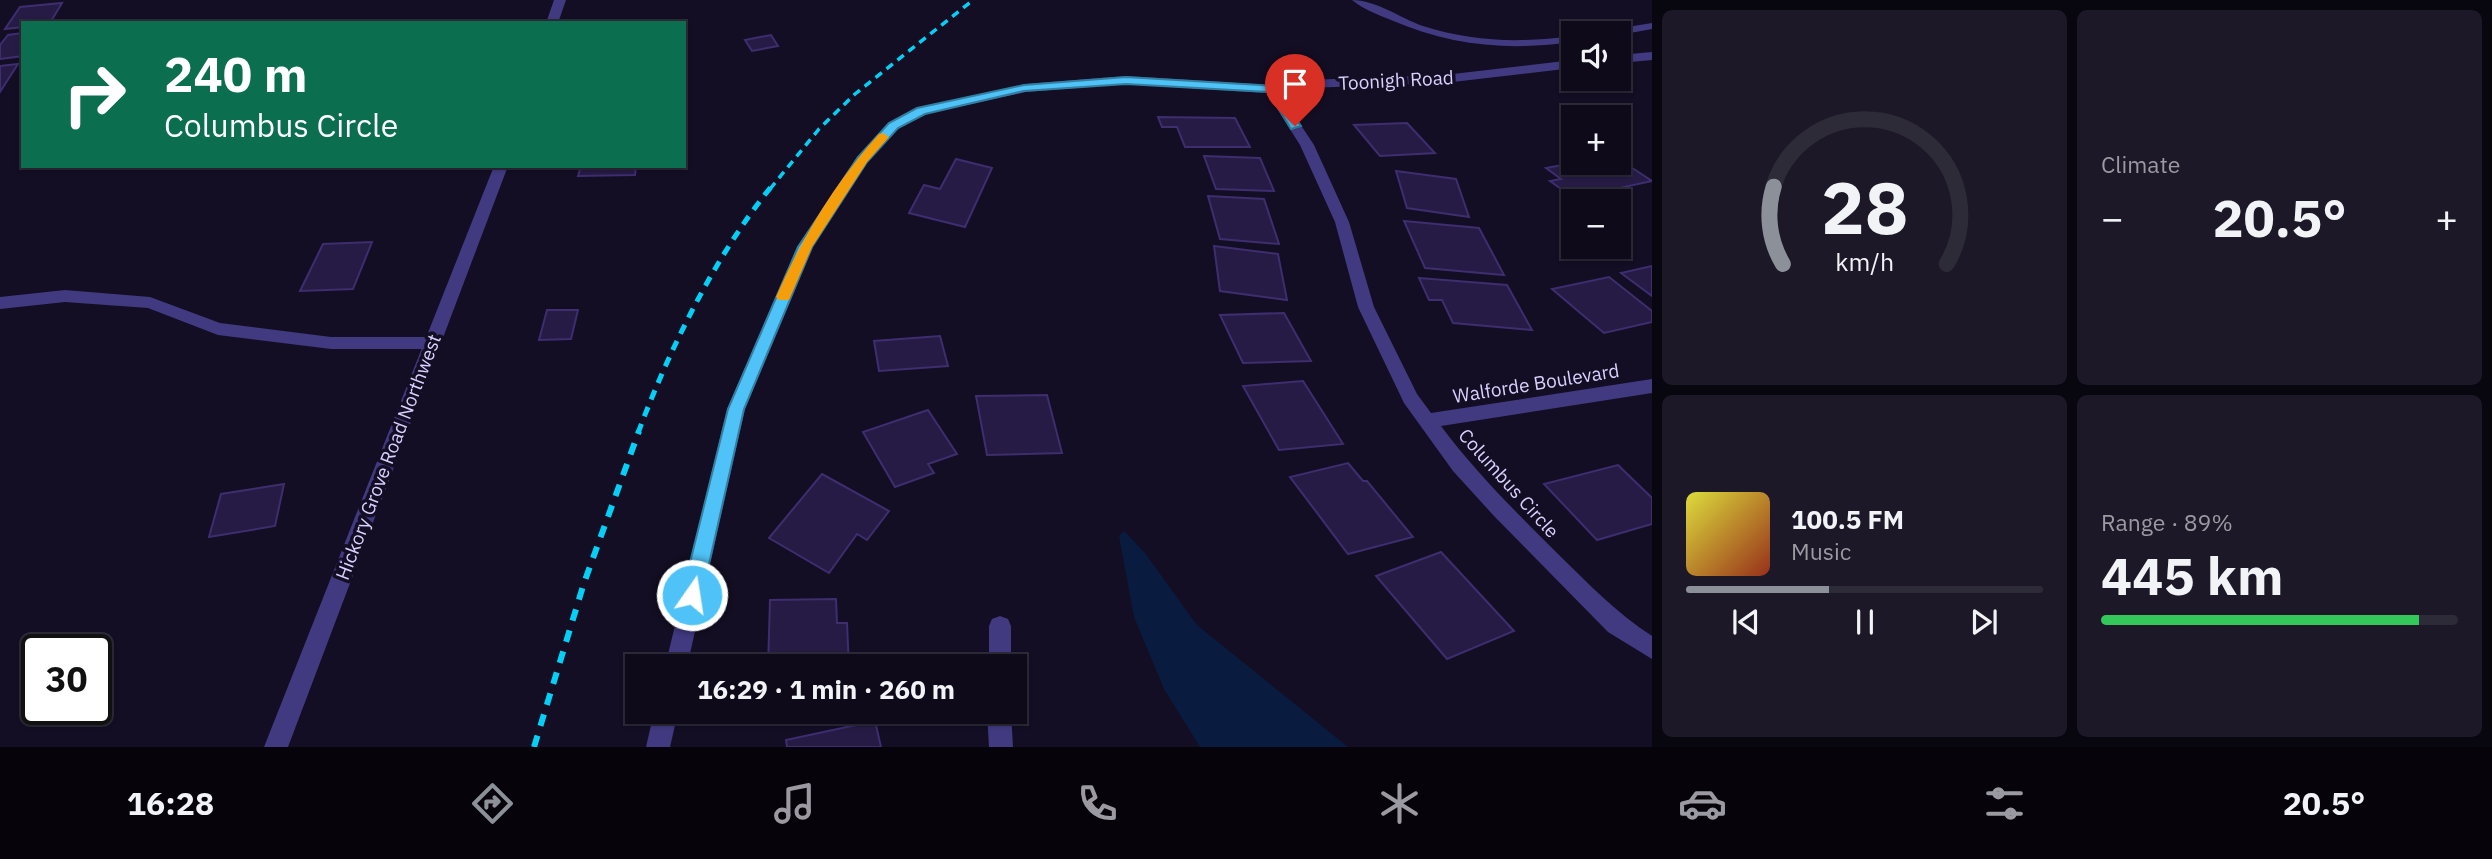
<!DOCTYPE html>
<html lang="en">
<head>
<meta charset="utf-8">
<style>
  body { margin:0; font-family:"IBM Plex Sans",sans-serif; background:#1c1827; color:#f1f3f6; height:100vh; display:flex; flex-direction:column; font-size:26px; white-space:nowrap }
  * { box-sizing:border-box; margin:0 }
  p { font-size:23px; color:#9b9aa2 }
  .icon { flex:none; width:38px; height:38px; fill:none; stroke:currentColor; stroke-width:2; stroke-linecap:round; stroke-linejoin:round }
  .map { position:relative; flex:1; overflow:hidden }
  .drawer { display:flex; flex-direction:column; gap:10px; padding:10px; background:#08060e; width:840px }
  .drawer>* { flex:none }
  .guide { position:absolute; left:21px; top:21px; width:665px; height:147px; border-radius:0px; box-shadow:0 2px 5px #0004,0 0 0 2px #2e2b39; background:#0b6e4f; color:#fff; overflow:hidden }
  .buttons { position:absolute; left:1561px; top:21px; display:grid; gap:14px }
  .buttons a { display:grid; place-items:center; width:70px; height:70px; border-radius:0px; background:#0e0a1a; box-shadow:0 2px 5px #0004,0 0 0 2px #2e2b39; font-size:35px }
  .speed { position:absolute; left:21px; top:634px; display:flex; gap:14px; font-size:35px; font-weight:700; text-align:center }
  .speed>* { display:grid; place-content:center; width:91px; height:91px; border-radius:50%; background:#0e0a1a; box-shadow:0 2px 5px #0004,0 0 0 2px #2e2b39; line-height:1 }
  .speed .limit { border:4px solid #111; border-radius:10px; background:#fff; color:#111 }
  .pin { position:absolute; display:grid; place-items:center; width:60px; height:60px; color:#fff; margin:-72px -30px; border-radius:50% 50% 50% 0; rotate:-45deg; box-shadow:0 0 7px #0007 }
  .pin .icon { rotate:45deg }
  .me { position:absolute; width:77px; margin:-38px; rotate:13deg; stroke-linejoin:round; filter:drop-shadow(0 0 5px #0008) }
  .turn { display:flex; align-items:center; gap:24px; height:147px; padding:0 28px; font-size:32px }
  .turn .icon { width:91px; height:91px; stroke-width:2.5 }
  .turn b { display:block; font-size:49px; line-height:60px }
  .big { font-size:52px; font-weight:800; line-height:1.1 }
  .drawer .card { flex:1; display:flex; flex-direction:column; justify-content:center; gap:10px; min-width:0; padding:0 24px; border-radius:10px; background:#1c1827 }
  .drawer .dial { align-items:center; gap:0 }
  .dial svg { height:182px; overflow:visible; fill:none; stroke:#2e2b39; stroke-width:7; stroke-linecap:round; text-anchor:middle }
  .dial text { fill:#f1f3f6; stroke:none }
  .song { display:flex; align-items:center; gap:21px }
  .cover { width:84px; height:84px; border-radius:10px; background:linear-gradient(135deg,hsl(60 70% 55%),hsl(10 70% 35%)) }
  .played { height:7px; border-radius:4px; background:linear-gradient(90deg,#8c9099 40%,#2e2b39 40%) }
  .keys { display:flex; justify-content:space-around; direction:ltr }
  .heat { display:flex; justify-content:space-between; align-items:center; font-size:38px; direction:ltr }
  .charge { height:10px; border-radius:5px; background:linear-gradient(90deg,#34c759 89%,#2e2b39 0) }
  .drawer .tiles { flex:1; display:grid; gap:10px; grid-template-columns:repeat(2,1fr) }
  .trip { position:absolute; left:625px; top:654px; width:402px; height:70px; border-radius:0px; background:#0e0a1a; box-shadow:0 2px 5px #0004,0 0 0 2px #2e2b39; font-weight:800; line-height:70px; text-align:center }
  .tabs { display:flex; height:112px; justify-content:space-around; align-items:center; background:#06040a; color:#9b9aa2 }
  .tabs .icon { width:49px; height:49px }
  .tabs .selected { color:#8c9099 }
  .tabs b { font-size:32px; color:#f1f3f6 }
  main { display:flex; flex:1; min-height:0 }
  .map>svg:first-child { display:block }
</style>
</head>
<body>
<main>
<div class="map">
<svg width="1652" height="747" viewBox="0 0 1652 747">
  <rect width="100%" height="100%" fill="#130e23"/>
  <polygon fill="#0a1b40" points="1124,531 1145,553 1197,625 1348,747 1200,747 1164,689 1134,617 1119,536"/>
  <g fill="#251b44" stroke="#3e2d6f" stroke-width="2">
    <polygon points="62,3 50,23 23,23 23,27 5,29 20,7"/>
    <polygon points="23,33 23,56 0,59 0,45 8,35"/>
    <polygon points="771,35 778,46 752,51 745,40"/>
    <polygon points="18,64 0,92 0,66"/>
    <polygon points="1158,117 1235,118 1250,147 1185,147 1177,127 1162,127"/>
    <polygon points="1407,123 1435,153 1380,156 1354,125"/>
    <polygon points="1204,156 1260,158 1274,191 1216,189"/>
    <polygon points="956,159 992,168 965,227 909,213 924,185 940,189"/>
    <polygon points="1623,162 1652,181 1615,189 1624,195 1595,201 1578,201 1550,181 1561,179 1546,168 1573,163 1591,163 1597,167"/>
    <polygon points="581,166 636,166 635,175 578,176"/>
    <polygon points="1396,171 1456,179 1469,217 1407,208"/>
    <polygon points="1208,196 1264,199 1279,244 1220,239"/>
    <polygon points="1404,221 1479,228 1504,275 1425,268"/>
    <polygon points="372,242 353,289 300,291 323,244"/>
    <polygon points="1214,246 1278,254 1287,300 1220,291"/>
    <polygon points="1652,266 1652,296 1621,273"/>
    <polygon points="1609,277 1652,311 1652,322 1604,333 1552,289"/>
    <polygon points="1419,278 1507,285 1532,330 1453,323 1442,300 1429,300"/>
    <polygon points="547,310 578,310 571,339 539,340"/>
    <polygon points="1284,313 1311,361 1243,363 1220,315"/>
    <polygon points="940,336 948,366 879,371 874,341"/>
    <polygon points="1303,381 1343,444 1279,450 1243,386"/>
    <polygon points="1047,395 1062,453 987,455 976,396"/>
    <polygon points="928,410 957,454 928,464 934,473 895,487 863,432"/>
    <polygon points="1348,463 1363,481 1367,481 1413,537 1348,554 1290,477"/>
    <polygon points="1618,465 1652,498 1652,524 1597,540 1544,484"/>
    <polygon points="822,474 889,511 867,540 857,534 829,573 769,538"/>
    <polygon points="284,484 275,526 209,537 221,494"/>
    <polygon points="1441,552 1514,631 1447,659 1376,576"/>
    <polygon points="836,599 837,623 847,623 849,667 768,667 770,600"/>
    <polygon points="875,721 881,747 787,747 786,740"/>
  </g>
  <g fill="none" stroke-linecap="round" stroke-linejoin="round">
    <g fill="#413a81" fill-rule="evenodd">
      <path d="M 1352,0 C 1376,0 1400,18 1423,26 C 1473,42 1521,43 1573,36 L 1573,42 C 1509,51 1451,46 1391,20 C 1378,15 1363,9 1352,0 Z"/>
      <polygon points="1652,23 1652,29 1619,35 1604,33 1609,30"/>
    </g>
    <g fill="#413a81" fill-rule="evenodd">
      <polygon points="1652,52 1652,60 1619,63 1619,55"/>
      <path d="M 1573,60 L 1573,68 L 1444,83 L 1307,88 L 1279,92 L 1314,145 L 1349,222 L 1374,307 L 1417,394 L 1431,413 L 1652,379 L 1652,393 L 1441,426 C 1476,473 1517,513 1558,554 C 1588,583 1616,613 1652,636 L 1652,659 L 1608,632 L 1494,516 L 1453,471 L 1404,403 L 1358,307 L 1335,222 L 1300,145 L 1267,93 L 1126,84 L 1026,92 L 925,114 L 898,129 L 867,162 L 813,247 L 745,409 L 687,667 L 665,667 L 727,409 L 797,247 L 857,157 L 888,123 L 916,108 L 1026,84 L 1126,76 L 1271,85 L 1307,80 L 1444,75 Z"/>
      <polygon points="65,290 150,297 220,323 331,337 432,337 440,343 432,349 331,349 218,335 148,308 65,302 0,309 0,297"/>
      <polygon points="1000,616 1008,619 1011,626 1011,667 989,667 989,626 992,619"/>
      <polygon points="654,712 678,712 670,747 646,747"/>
      <polygon points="987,712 1011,712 1013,747 989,747"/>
    </g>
    <g fill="#413a81" fill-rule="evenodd">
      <polygon points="554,0 566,0 558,23 546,23"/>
      <polygon points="494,166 508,166 288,747 264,747"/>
    </g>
    <polyline stroke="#04d0f7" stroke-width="3.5" stroke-dasharray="8 6" stroke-linecap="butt" points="770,189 819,129 855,94 973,0"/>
    <path stroke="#04d0f7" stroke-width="5" stroke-dasharray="10 8" stroke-linecap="butt" d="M 638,433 C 669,350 715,256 771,187"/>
    <polyline stroke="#04d0f7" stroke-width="6" stroke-dasharray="12 10" stroke-linecap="butt" points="534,747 584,583 639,431"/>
  </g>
  <polygon fill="#4fc3f7" stroke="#337fa1" stroke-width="2" points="1126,77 1275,86 1301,126 1291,129 1268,92 1126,84 1024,91 925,114 898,128 867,162 812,247 744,409 702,595 699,601 692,604 685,601 682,595 728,409 798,247 858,157 889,123 917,108 1024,85"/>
  <path fill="#f59e0b" d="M 883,133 L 889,137 L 867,162 L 812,247 L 789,300 L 779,300 L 776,297 C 802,238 835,182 879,134 Z"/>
  <g text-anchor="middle" stroke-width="7" stroke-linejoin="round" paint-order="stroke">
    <g font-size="19" fill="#d9d1fe" stroke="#130e23">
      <text transform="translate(1396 80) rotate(-3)" y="7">Toonigh Road</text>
      <text transform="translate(1536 383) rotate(-9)" y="7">Walforde Boulevard</text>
      <text transform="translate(388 457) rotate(-69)" y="7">Hickory Grove Road Northwest</text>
      <text transform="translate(1509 483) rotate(48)" y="7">Columbus Circle</text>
    </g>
  </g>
</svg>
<div class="buttons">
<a><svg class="icon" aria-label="sound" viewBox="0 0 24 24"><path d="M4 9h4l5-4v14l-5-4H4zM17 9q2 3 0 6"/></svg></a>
<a>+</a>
<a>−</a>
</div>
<div class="speed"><div class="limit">30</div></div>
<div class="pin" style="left:1295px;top:126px;background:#d93025"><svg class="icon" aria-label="arrive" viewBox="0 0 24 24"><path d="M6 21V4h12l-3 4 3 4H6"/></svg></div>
<svg class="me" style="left:692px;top:595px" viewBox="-20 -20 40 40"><circle r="17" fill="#4fc3f7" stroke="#fff" stroke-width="3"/><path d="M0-11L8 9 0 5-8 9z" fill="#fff"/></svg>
<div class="trip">16:29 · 1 min · 260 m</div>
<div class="guide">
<div class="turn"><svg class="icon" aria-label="right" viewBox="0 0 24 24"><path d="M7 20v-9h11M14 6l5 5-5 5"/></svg><div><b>240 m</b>Columbus Circle</div></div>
</div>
</div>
<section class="drawer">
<div class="tiles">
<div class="card dial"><svg viewBox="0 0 100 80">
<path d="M14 69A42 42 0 1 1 86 69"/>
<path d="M14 69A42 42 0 0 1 10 35" stroke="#8c9099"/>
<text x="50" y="56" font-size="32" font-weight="700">28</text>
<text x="50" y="72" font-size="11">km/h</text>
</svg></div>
<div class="card"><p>Climate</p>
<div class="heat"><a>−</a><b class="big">20.5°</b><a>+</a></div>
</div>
<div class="card">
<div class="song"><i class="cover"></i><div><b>100.5 FM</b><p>Music</p></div></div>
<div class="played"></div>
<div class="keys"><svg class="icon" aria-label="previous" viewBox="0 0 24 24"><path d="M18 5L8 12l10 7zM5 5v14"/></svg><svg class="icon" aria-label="pause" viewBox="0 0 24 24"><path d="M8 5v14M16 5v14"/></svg><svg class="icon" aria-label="next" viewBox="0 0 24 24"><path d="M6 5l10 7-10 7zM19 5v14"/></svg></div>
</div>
<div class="card"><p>Range · 89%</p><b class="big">445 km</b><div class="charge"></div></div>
</div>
</section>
</main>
<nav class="tabs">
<b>16:28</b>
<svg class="icon selected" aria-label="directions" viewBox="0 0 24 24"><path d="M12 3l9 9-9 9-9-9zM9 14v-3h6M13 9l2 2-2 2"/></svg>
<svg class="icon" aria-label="music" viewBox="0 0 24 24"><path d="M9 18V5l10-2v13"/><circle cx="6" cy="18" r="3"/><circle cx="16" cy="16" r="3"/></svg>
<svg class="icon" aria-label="phone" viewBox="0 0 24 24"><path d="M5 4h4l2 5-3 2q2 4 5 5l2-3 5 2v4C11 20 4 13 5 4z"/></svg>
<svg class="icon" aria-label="climate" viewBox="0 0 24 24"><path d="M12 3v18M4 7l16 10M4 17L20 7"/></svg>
<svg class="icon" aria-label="car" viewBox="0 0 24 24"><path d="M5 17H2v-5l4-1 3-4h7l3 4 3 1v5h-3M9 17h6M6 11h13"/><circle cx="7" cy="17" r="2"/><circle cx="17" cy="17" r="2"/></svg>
<svg class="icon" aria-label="filters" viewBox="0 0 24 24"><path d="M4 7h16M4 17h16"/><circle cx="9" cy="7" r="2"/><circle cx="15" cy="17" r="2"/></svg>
<b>20.5°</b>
</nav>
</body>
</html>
